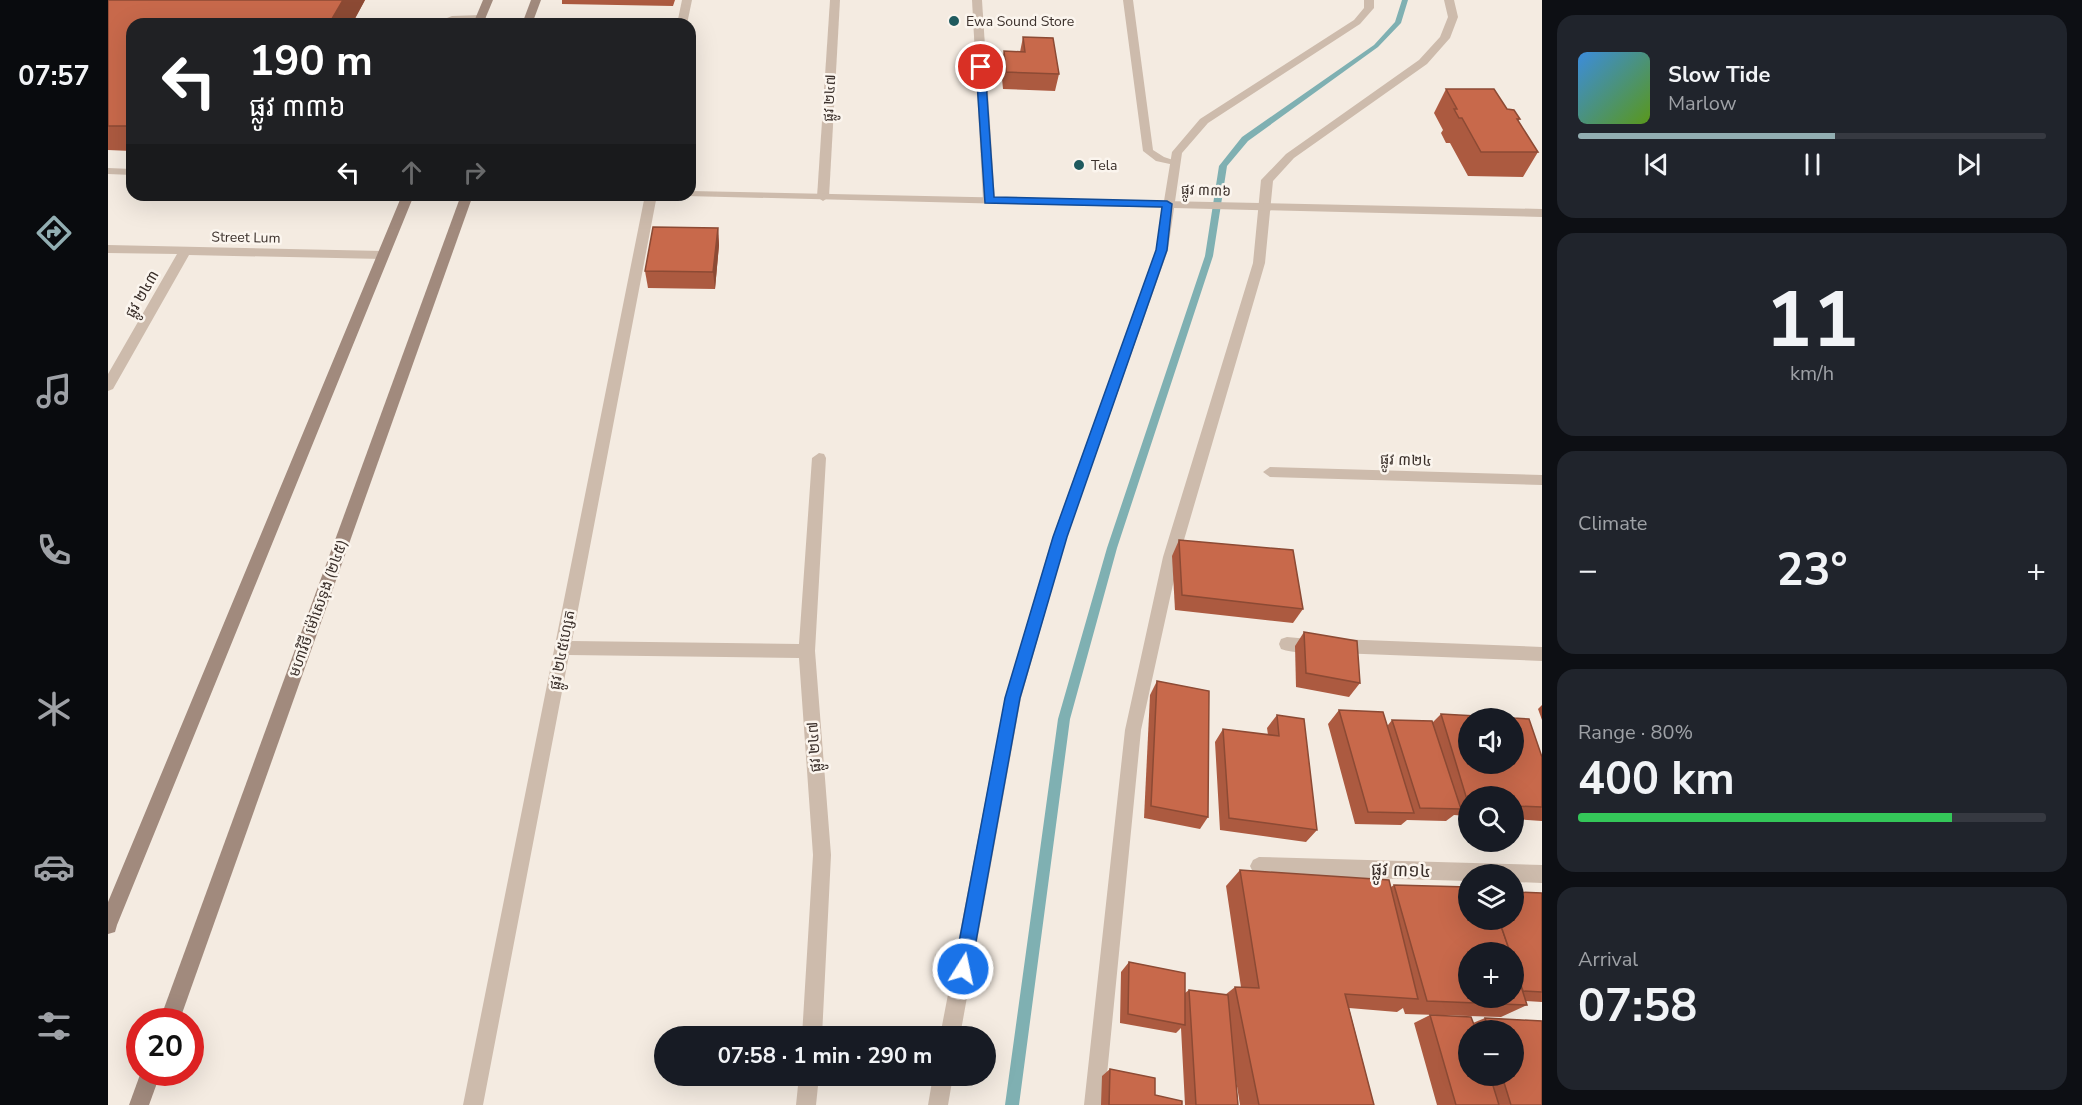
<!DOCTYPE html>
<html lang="en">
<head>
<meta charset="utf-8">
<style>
  body { margin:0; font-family:"Nunito Sans","Noto Sans Khmer",sans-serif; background:#20242c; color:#f1f3f6; height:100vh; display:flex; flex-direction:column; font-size:22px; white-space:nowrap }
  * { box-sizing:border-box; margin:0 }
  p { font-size:20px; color:#9ea1a6 }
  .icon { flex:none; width:33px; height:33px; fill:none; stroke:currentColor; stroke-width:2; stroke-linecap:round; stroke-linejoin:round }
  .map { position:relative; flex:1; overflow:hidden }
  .details { display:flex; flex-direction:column; gap:15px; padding:15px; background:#0d0f14; width:540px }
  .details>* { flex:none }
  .banner { position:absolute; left:18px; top:18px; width:570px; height:183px; border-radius:18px; box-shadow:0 6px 24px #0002; background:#202124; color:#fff; overflow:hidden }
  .tools { position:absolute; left:1350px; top:708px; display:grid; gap:12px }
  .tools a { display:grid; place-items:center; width:66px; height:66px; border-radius:50%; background:#171b24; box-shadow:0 6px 24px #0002; font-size:30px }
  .speed { position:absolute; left:18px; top:1008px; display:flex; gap:12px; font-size:30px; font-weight:700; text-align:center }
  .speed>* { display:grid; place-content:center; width:78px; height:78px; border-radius:50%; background:#171b24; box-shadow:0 6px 24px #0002; line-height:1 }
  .speed .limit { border:9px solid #d22; background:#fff; color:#111 }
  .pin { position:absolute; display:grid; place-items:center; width:51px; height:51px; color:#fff; margin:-26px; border:3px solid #fff; border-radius:50%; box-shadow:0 2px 6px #0007 }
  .me { position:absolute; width:66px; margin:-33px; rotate:10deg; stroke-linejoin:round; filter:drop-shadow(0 0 4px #0008) }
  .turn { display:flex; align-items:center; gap:21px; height:126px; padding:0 24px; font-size:27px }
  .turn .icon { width:78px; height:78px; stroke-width:2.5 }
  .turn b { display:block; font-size:42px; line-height:51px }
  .lanes { display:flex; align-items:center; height:57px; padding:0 24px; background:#0003; justify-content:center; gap:30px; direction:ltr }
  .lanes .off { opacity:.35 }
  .big { font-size:45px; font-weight:700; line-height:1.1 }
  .details .tile { flex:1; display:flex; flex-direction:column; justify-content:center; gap:9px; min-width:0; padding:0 21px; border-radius:18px; background:#20242c }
  .details .dial { align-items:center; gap:0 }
  .dial b { font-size:78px; line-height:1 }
  .song { display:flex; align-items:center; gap:18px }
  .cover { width:72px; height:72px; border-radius:9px; background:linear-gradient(135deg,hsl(210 70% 55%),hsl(90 70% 35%)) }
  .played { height:6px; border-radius:3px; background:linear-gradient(90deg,#92aeb2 55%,#363941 55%) }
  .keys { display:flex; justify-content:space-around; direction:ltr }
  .heat { display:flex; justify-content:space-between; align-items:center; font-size:33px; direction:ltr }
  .charge { height:9px; border-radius:4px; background:linear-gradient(90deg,#34c759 80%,#363941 0) }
  .trip { position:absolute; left:546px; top:1026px; width:342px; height:60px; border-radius:30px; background:#171b24; box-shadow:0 6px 24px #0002; font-weight:700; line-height:60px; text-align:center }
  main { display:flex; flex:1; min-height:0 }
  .menu { display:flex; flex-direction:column; width:108px; justify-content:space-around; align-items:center; background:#090b0e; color:#9ea1a6 }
  .menu .icon { width:42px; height:42px }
  .menu .current { color:#92aeb2 }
  .menu b { font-size:27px; color:#f1f3f6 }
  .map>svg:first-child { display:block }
</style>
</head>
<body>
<main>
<nav class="menu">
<b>07:57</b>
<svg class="icon current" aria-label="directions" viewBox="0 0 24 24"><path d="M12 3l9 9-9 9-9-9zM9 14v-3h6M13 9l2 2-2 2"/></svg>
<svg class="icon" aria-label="music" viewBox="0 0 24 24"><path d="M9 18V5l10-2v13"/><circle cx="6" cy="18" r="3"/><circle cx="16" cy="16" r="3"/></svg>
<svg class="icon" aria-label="phone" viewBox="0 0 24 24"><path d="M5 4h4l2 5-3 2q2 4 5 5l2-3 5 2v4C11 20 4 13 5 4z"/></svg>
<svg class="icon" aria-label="climate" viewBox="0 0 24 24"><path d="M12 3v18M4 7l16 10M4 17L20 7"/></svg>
<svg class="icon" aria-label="car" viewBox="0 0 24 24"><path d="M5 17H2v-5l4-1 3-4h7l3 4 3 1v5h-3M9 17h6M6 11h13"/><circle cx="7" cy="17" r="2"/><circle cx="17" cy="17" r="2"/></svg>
<svg class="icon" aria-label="filters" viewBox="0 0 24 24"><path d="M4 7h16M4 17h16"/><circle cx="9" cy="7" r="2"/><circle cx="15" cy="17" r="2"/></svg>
</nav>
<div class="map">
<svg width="1434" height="1105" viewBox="0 0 1434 1105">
  <rect width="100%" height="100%" fill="#f4ebe1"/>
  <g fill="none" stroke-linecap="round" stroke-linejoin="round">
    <polygon fill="#7fb0b2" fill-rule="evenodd" points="1294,0 1300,0 1293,23 1270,47 1140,141 1119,166 1105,256 1009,548 962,719 911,1105 897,1105 950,719 999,548 1097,256 1111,166 1134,137 1266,45 1287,22"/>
    <g fill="#cdbbac" fill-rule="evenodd">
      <polygon points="1256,0 1266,0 1266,8 1252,24 1100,123 1074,153 1060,250 959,536 913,698 852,1036 832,1036 897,698 945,536 1048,250 1064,152 1092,119 1246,20 1256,8"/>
      <polygon points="1336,0 1346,0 1350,17 1342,38 1319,64 1186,158 1165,181 1157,263 1071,557 1033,730 996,1105 976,1105 1017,730 1055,557 1145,263 1153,180 1178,154 1311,60 1332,37 1340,17"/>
      <polygon points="373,15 378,18 376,20 324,24 344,16"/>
      <polygon points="0,168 24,169 24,175 0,174"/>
      <polygon points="825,1076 845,1076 840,1105 820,1105"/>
    </g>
    <g fill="#cdbbac" fill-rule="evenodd">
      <polygon points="574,0 584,0 579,24 569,24"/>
      <polygon points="722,0 732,0 721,197 715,201 709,197"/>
      <polygon points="864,0 874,0 887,200 881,204 875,200"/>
      <polygon points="1015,0 1025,0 1045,150 1056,157 1071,162 1071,166 1048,161 1035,151"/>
      <polygon points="537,195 549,195 464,641 691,644 704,458 711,453 716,454 718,458 707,651 723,855 714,1036 694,1036 705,855 691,658 461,655 375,1105 355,1105"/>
      <polygon points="0,245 275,251 281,255 275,259 81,255 5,389 0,391 0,374 69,254 0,253"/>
      <polygon points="1162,467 1434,475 1434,485 1162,477 1155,472"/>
      <path d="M 1179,637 L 1212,640 L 1214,645 L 1212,650 C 1201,654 1184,653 1173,649 L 1171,644 L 1173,639 Z"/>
      <polygon points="1230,639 1434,647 1434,661 1230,653 1224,651 1222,646 1224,641"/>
      <polygon points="1151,857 1434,865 1434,883 1406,882 1406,874 1360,874 1360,881 1151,875 1145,872 1142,866 1145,860"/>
      <polygon points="691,1076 711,1076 708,1105 688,1105"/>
    </g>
    <polygon fill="#cdbbac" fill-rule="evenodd" points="582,191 1434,209 1434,217 578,196 582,195"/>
    <g fill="#a18a7d" fill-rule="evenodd">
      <polygon points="375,0 385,0 375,24 365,24"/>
      <polygon points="423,0 433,0 424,24 414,24"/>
      <polygon points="294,195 306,195 9,925 7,932 0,934 0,902"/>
      <polygon points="353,195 365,195 71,1022 51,1022"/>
      <polygon points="33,1072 53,1072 41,1105 21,1105"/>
    </g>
  </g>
  <g fill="#ac5a40" fill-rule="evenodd">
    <polygon points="0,0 257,0 244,24 24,24 24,151 0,150"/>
    <polygon points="454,0 567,0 565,6 454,4"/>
    <polygon points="915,37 951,74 947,91 895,89 893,68 896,51 912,52"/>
    <polygon points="1338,89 1412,119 1410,121 1430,152 1415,177 1360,176 1342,143 1338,143 1333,133 1335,130 1326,113"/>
    <polygon points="610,228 611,245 607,289 540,288 537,271"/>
    <polygon points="1071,540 1195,609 1185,623 1067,610 1064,556"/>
    <polygon points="1196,632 1252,683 1241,697 1188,687 1187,646"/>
    <polygon points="1049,681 1100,817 1092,829 1036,818 1042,695"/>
    <polygon points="1434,705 1434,720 1430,709"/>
    <polygon points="1231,710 1280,725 1284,720 1324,723 1333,714 1434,757 1434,821 1406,819 1406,796 1360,796 1360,816 1346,815 1338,821 1299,820 1293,825 1247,824 1220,724"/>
    <polygon points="1169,715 1209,830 1198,842 1112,830 1107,742 1115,729 1160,735 1159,728"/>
    <polygon points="1132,870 1283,887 1286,885 1360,920 1434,893 1434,1002 1418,1001 1419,1005 1393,1017 1297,1014 1295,1008 1289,1012 1241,1008 1266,1105 1132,1105 1128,1080 1130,1105 1077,1105 1073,1028 1068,1033 1012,1023 1013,972 1021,962 1077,993 1081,990 1117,995 1127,987 1133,987 1118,886"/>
    <path d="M 1322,1015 L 1363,1017 L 1365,1023 L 1377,1018 L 1434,1021 L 1434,1105 L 1329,1105 L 1306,1023 ZM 1360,1030 L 1406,1030 L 1406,1076 L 1360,1076 Z"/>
    <polygon points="1002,1069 1047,1095 1074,1105 993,1105 994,1076"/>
  </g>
  <g fill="#8c4a34">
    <polygon points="235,0 257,0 244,24 221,24"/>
    <polygon points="610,228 611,245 607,289 605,272"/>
  </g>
  <g fill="#c8694b" stroke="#8c4a34" stroke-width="1.5" fill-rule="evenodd">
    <polygon points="0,0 235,0 221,24 24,24 24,126 0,126"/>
    <polygon points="915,37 945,38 951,74 898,72 896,51 917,52"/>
    <polygon points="1338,89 1386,89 1399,109 1406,110 1412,119 1409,119 1430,152 1373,152 1354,118 1351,118 1346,109 1349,109"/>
    <polygon points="545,227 610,228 605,272 537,271"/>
    <polygon points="1071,540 1185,550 1195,609 1074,595"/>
    <polygon points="1196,632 1249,641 1252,683 1198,673"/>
    <polygon points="1049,681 1101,691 1100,817 1043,806"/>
    <polygon points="1231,710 1275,712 1306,813 1260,812"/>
    <path d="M 1333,714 L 1421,719 L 1434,757 L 1434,807 L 1406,806 L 1406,796 L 1360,796 L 1360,803 ZM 1360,718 L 1406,718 L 1406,764 L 1360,764 Z"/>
    <polygon points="1169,715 1196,719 1209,830 1121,818 1115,729 1171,736"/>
    <polygon points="1284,720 1324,721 1353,809 1312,808"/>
    <polygon points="1132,870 1281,880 1310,999 1237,994 1266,1105 1151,1105 1127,987 1151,988"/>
    <polygon points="1286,885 1360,887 1360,920 1391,920 1402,952 1360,952 1360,998 1406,998 1406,964 1419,1005 1319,1001"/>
    <polygon points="1406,892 1434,893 1434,992 1415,991 1406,964 1406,952 1402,952 1391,920 1406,920"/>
    <polygon points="1021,962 1077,973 1077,1025 1020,1014"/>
    <polygon points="1081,990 1120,995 1130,1105 1088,1105"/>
    <polygon points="1322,1015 1363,1017 1368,1030 1360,1030 1360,1076 1382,1076 1391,1105 1348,1105"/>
    <polygon points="1377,1018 1434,1021 1434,1105 1403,1105 1394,1076 1406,1076 1406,1030 1381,1030"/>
    <polygon points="1002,1069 1047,1078 1047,1095 1074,1101 1074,1105 1001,1105"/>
  </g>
  <polygon fill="#1a73e8" stroke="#114b97" stroke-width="1.5" points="873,64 877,67 886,197 1059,201 1064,204 1059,250 959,537 912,698 863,969 861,975 855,978 849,975 846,969 897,698 945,537 1048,250 1054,207 877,203 868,67"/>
  <g fill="#1f5a5e" stroke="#fbf5ee" stroke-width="2">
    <circle cx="846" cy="21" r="6"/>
    <circle cx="971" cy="165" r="6"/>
  </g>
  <g text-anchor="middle" stroke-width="5" stroke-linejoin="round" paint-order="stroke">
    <g font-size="14" fill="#3b302b" stroke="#fbf5ee" text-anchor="start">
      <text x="858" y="26">Ewa Sound Store</text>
      <text x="983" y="170">Tela</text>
    </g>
    <g font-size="14" fill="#3b302b" stroke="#fbf5ee">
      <text transform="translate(721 98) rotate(-87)" y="5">ផ្លូវ ២៤៧</text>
      <text transform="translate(1098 190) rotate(2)" y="5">ផ្លូវ ៣៣៦</text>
      <text transform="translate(138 237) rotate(1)" y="5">Street Lum</text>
    </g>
    <g font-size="15" fill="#3b302b" stroke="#fbf5ee">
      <text transform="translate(34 294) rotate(-60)" y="5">ផ្លូវ ២៤៣</text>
      <text transform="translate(1298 460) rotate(2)" y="5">ផ្លូវ ៣២៤</text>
      <text transform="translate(210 608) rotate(-70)" y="5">មហាវិថី ម៉ៅសេទុង (២៤៥)</text>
      <text transform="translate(454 650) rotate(-79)" y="5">ផ្លូវ ២៤៥ហ្សេត</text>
      <text transform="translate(706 747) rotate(-94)" y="5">ផ្លូវ ២៤៧</text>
    </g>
    <g font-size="18" fill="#3b302b" stroke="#fbf5ee">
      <text transform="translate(1293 870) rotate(2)" y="6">ផ្លូវ ៣១៤</text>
    </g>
  </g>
</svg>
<div class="tools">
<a><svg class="icon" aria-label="sound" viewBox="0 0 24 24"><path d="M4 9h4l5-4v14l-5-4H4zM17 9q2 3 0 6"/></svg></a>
<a><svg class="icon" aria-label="search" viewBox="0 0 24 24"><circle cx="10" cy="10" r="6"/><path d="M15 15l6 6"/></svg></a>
<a><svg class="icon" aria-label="layers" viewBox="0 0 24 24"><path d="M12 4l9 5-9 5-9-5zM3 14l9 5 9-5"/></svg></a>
<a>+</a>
<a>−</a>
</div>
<div class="speed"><div class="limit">20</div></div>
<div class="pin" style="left:873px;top:67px;background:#d93025"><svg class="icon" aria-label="arrive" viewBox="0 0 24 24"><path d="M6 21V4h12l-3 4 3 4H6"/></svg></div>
<svg class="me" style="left:855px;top:969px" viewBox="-20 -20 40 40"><circle r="17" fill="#1a73e8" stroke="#fff" stroke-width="3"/><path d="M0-11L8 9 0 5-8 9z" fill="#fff"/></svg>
<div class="trip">07:58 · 1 min · 290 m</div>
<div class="banner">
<div class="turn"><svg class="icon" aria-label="left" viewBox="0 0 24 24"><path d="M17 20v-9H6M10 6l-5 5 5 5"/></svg><div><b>190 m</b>ផ្លូវ ៣៣៦</div></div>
<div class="lanes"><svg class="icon" aria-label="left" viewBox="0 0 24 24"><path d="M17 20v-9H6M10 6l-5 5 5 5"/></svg><svg class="icon off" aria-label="ahead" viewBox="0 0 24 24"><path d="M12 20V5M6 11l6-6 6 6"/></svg><svg class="icon off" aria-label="right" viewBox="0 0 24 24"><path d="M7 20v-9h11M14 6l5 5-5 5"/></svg></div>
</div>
</div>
<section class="details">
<div class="tile">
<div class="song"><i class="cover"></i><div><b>Slow Tide</b><p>Marlow</p></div></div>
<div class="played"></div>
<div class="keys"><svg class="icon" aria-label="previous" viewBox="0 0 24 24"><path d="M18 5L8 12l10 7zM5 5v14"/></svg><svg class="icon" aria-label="pause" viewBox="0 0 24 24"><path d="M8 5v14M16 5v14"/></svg><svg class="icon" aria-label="next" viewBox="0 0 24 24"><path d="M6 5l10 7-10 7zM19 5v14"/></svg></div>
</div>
<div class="tile dial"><b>11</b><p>km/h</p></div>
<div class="tile"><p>Climate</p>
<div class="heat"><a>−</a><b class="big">23°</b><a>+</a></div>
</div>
<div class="tile"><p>Range · 80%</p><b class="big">400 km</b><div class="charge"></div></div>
<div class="tile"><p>Arrival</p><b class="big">07:58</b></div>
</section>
</main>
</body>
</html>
